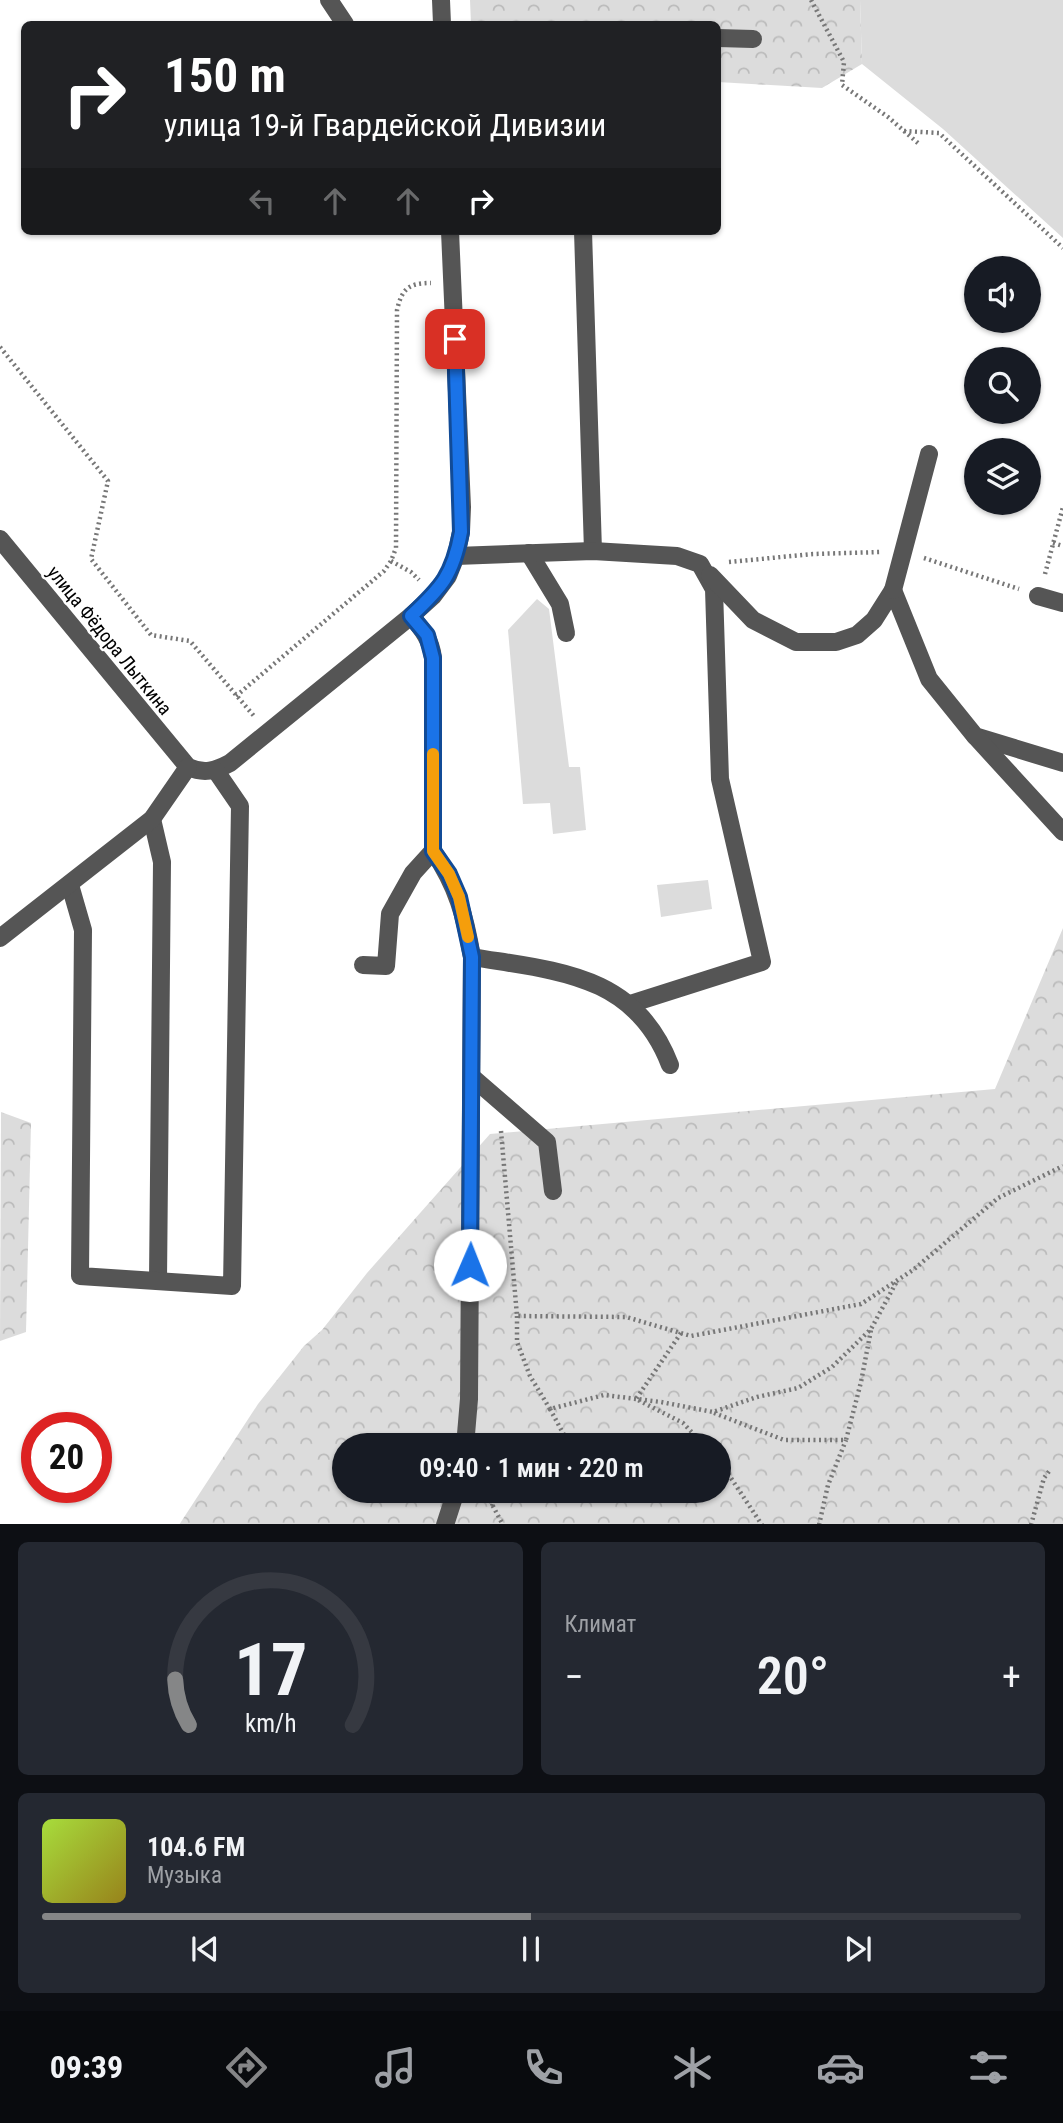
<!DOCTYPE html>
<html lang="ru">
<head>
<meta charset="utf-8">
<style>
  body { margin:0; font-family:"Roboto Condensed",sans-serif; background:#242831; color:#f1f3f6; height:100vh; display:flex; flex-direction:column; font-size:26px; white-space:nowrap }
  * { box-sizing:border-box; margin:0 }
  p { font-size:23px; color:#9ea1a6 }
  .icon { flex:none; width:38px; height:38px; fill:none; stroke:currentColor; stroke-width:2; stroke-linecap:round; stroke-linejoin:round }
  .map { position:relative; height:1524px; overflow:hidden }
  .sheet { display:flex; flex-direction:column; gap:18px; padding:18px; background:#0d0f14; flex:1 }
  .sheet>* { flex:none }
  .guide { position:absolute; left:21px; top:21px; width:700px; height:214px; border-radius:10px; box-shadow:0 2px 5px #0004; background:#202124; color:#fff; overflow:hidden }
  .buttons { position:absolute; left:964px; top:256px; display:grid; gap:14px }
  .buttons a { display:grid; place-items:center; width:77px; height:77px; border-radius:50%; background:#171b24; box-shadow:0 2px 5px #0004; font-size:35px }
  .speed { position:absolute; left:21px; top:1412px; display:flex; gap:14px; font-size:35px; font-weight:700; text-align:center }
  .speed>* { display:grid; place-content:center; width:91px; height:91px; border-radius:50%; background:#171b24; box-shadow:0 2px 5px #0004; line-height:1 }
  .speed .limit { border:10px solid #d22; background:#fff; color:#111 }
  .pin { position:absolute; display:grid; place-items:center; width:60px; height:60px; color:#fff; margin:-30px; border-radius:14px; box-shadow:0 4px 10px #0006 }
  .me { position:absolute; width:77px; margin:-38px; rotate:1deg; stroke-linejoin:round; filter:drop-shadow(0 0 5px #0008) }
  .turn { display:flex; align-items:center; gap:24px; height:147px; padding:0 28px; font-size:32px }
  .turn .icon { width:91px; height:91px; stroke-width:2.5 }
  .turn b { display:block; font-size:49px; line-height:60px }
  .lanes { display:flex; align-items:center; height:66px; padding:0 28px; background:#0003; justify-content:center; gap:35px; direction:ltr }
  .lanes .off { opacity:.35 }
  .big { font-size:52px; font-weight:600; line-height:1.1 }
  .sheet .tile { flex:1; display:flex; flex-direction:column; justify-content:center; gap:10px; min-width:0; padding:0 24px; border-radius:10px; background:#242831 }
  .sheet .dial { align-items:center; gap:0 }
  .dial svg { height:182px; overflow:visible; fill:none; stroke:#363941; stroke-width:7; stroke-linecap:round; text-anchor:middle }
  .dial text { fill:#f1f3f6; stroke:none }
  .song { display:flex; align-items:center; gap:21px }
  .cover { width:84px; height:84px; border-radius:10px; background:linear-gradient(135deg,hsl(80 70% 55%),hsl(50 70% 35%)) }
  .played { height:7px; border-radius:4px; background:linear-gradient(90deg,#858687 50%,#363941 50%) }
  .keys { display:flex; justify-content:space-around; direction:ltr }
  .heat { display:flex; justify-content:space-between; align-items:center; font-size:38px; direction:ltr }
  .sheet .tiles { flex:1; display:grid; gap:18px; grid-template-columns:1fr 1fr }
  .tile:last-child { grid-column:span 2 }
  .trip { position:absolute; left:332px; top:1433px; width:399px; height:70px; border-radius:35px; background:#171b24; box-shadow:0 2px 5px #0004; font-weight:600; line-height:70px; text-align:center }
  .tab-bar { display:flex; height:112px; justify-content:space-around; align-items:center; background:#090b0e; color:#9ea1a6 }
  .tab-bar .icon { width:49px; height:49px }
  .tab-bar .selected { color:#858687 }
  .tab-bar b { font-size:32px; color:#f1f3f6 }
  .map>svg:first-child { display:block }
</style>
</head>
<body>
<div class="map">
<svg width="1063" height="1525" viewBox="0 0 1063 1525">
  <defs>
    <pattern id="forest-crowns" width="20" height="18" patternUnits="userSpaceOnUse" patternTransform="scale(1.75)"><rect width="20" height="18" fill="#dcdcdc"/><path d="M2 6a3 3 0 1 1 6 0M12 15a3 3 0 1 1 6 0" fill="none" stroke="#bbb"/></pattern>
  </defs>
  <rect width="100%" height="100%" fill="#fff"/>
  <g fill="#dcdcdc">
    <polygon points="860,0 1063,0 1063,238 943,129 862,64"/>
    <polygon points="537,599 549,609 569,767 580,767 586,830 553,834 550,803 523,804 508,630"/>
    <polygon points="708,880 712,909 661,917 657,885"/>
  </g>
  <g fill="url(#forest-crowns)" fill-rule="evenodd">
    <polygon points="470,0 860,0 862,64 822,88 718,82 718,24 471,24"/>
    <path d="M 1063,928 L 1063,1524 L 179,1525 L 258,1404 L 304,1346 L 322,1330 L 367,1273 L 490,1134 L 995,1089 ZM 345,1446 L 719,1446 L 719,1491 L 345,1491 Z"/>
    <polygon points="1,1112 31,1123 26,1332 0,1341"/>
  </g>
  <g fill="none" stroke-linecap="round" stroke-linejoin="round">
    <g stroke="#777" stroke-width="4.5" stroke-dasharray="2 3.5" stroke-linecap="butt">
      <polyline points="811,0 844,62 842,85 888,117 919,144"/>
      <polyline points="904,131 939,133 1063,248"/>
      <polyline points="0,347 108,481 91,559 151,635 190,641 254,716"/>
      <polyline points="1053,543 1063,546"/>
      <polyline points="924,558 1019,589"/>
      <polyline points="391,561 411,572 419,580"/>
      <polyline points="729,562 813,554 881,552"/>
      <polyline points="1045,574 1063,507"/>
      <path d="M 236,696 L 384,571 L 391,561 L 396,548 L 397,310 C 402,289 408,283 431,283"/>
      <polyline points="501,1131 517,1316 626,1317 691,1336 861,1304 913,1270 998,1198 1063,1166"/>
      <polyline points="517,1316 517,1342 530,1376 550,1409 604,1395 661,1402 713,1412 757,1397 798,1388 832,1367 871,1329 897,1281"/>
      <polyline points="681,1333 636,1399 683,1423 705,1446"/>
      <polyline points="550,1409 570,1446"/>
      <polyline points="714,1413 784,1440 846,1440 861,1382 871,1330"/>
      <polyline points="719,1460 762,1525"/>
      <polyline points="485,1491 503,1525"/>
      <polyline points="492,1506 497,1491"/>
      <polyline points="819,1525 828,1485 846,1440"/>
      <polyline points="1031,1525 1044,1478 1050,1470"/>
    </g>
    <g stroke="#555" stroke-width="18">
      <polyline points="329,0 345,24"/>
      <polyline points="441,0 442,24"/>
      <polyline points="718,38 753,39"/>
      <polyline points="583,231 593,551"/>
      <path d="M 0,539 L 188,767 C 204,774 215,771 230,763 L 411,616 L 433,596 L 448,576 L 456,556 L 461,532 L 462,507 L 450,231"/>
      <polyline points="529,553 560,604 566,633"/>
      <polyline points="456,556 593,551 677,556 700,564 714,589 720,779 762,962 630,1004"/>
      <polyline points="710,575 753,620 796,642 836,642 857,635 874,620 893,590 929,679 975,736 1063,763"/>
      <polyline points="893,590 929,454"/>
      <polyline points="1038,596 1063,603"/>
      <path d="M 411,616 C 423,630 431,640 433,658 L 433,851 C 457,886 465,916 472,957 L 469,1399 L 465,1446"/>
      <polyline points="975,736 1063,832"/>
      <polyline points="152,819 162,862 158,1281"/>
      <polyline points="70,885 83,930 80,1276 232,1286 240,806 216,771"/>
      <polyline points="0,938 152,819 188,767"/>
      <path d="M 472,957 C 555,971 635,973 670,1065"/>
      <polyline points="363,965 386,966 390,914 413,873 433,851"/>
      <polyline points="472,1077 547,1142 553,1191"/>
      <polyline points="445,1525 456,1491"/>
    </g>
  </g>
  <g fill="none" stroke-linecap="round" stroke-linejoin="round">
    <defs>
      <path id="route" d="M 455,339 L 461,532 C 453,575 442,587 411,616 L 427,635 L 433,658 L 433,851 L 449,874 L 459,897 L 472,957 L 470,1265"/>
    </defs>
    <use href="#route" stroke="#114b97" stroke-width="18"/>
    <use href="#route" stroke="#1a73e8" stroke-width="12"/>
    <polyline stroke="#f59e0b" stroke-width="12" points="433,754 433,851 449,874 459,897 468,937"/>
  </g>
  <g text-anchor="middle" stroke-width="5" stroke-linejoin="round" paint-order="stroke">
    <g font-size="19" fill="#000" stroke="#fff">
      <text transform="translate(110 640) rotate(51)" y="7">улица Фёдора Лыткина</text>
    </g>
  </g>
</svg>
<div class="buttons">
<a><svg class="icon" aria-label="sound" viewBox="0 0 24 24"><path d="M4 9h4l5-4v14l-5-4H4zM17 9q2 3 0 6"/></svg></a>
<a><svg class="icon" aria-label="search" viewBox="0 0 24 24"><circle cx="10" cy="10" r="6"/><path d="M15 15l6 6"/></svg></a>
<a><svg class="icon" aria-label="layers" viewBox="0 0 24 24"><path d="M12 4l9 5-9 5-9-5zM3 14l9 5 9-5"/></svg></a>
</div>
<div class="speed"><div class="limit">20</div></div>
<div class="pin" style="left:455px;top:339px;background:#d93025"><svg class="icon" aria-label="arrive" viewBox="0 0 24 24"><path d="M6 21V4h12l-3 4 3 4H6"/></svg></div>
<svg class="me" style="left:470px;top:1265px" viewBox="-20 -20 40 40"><circle r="19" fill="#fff"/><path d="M0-13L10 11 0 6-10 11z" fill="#1a73e8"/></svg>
<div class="trip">09:40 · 1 мин · 220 m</div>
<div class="guide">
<div class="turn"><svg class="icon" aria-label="right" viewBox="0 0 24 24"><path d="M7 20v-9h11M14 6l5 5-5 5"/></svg><div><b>150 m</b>улица 19-й Гвардейской Дивизии</div></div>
<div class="lanes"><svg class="icon off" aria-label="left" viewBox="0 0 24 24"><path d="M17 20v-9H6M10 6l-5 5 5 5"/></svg><svg class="icon off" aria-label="ahead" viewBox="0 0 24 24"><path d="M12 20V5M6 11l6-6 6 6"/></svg><svg class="icon off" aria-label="ahead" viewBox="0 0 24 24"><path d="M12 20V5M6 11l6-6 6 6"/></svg><svg class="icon" aria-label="right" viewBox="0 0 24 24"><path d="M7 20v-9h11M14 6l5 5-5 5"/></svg></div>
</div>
</div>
<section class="sheet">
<div class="tiles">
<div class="tile dial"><svg viewBox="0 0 100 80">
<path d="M14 69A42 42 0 1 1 86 69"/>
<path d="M14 69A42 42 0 0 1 8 49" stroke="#858687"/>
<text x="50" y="56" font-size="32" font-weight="700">17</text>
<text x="50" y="72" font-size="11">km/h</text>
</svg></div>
<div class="tile"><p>Климат</p>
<div class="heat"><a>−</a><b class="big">20°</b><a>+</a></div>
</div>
<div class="tile">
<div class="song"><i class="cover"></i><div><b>104.6 FM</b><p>Музыка</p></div></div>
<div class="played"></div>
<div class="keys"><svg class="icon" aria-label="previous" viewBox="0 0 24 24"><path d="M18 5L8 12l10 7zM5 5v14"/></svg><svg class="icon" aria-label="pause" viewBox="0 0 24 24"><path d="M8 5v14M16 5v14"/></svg><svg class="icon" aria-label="next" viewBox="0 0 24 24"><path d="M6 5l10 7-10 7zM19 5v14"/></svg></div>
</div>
</div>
</section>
<nav class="tab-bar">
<b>09:39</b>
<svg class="icon selected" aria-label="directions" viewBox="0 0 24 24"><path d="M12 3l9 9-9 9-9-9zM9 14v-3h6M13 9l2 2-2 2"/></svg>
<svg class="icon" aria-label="music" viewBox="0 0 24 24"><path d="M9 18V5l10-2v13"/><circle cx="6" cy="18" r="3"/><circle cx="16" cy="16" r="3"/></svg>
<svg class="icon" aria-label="phone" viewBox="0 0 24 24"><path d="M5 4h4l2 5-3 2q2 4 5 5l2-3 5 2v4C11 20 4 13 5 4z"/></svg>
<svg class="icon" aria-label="climate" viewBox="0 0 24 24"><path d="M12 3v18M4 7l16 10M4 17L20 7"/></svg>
<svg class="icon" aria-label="car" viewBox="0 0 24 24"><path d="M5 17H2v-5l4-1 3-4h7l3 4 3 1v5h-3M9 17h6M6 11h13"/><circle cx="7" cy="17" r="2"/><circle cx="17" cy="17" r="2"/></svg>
<svg class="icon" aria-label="filters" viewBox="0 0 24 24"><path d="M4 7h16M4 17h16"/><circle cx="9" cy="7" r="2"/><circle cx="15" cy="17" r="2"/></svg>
</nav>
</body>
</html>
